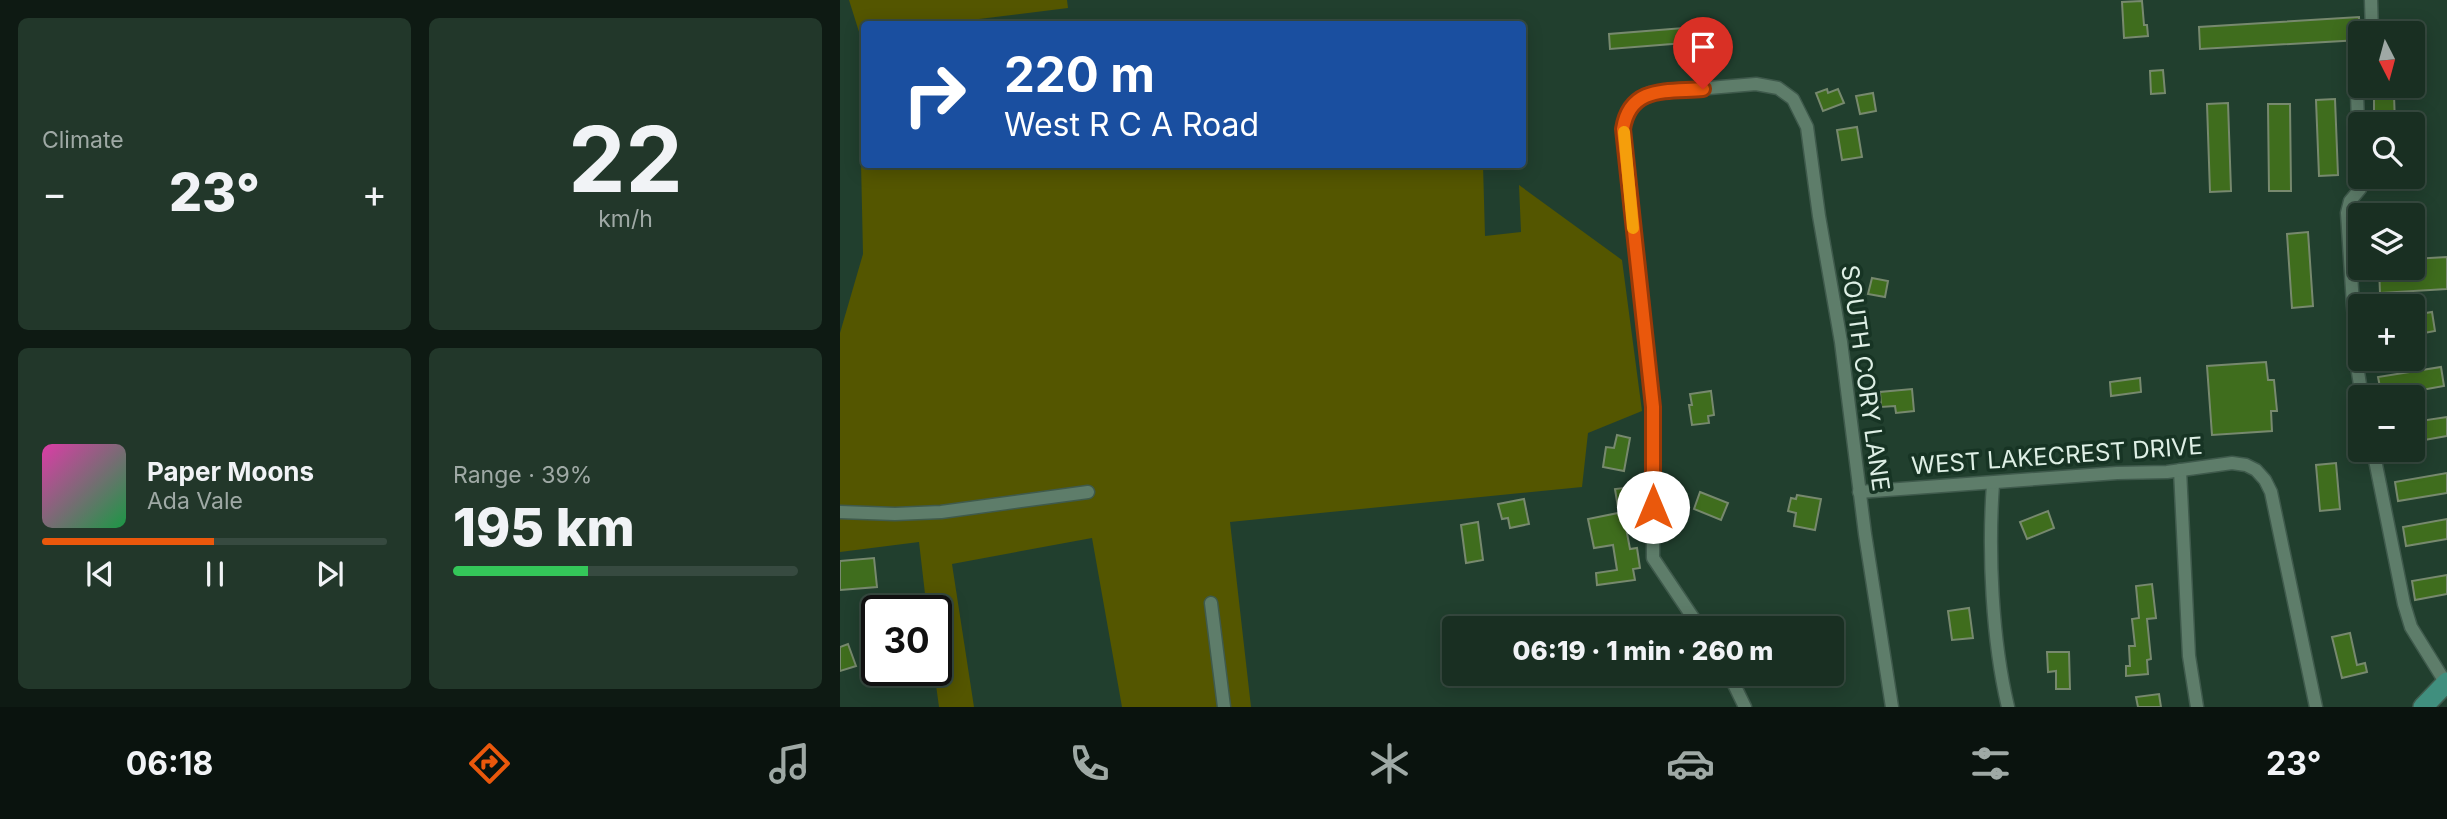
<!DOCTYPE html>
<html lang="en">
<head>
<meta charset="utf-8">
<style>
  body { margin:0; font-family:Inter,sans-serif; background:#22372a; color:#f1f3f6; height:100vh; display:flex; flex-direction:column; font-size:26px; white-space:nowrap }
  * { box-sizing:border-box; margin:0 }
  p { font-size:23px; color:#9fa9a5 }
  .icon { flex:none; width:38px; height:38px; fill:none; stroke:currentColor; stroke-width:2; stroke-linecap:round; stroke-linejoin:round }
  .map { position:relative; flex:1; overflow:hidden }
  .panel { display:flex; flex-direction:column; gap:18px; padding:18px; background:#0e1a13; width:840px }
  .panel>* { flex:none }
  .hud { position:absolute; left:21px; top:21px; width:665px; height:147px; border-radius:7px; box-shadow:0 4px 18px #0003,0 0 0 2px #374a40; background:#1a4fa0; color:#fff; overflow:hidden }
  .needle { width:46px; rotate:174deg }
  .fabs { position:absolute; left:1508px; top:21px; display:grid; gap:14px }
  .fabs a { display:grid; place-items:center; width:77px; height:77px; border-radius:7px; background:#192f22; box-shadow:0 4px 18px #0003,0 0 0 2px #374a40; font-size:35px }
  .speed { position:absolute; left:21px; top:595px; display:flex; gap:14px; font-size:35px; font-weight:700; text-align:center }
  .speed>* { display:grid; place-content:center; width:91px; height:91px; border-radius:50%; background:#192f22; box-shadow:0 4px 18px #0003,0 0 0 2px #374a40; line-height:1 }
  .speed .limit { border:4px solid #111; border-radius:10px; background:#fff; color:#111 }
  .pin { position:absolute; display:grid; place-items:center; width:60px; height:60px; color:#fff; margin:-72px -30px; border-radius:50% 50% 50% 0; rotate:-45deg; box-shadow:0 0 7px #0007 }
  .pin .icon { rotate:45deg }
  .me { position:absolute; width:77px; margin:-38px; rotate:0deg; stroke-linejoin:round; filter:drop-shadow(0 0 5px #0008) }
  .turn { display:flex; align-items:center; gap:24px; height:147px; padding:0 28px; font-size:32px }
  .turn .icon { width:91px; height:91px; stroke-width:2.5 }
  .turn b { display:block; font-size:49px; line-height:60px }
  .big { font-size:52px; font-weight:800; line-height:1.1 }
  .panel .widget { flex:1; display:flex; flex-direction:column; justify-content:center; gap:10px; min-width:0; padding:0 24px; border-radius:10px; background:#22372a }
  .panel .dial { align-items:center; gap:0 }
  .dial b { font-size:91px; line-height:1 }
  .song { display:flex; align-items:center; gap:21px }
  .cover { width:84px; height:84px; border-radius:10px; background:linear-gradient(135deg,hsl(320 70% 55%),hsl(140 70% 35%)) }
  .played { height:7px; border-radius:4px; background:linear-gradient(90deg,#ea580c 50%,#374a40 50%) }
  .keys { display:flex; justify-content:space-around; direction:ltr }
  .heat { display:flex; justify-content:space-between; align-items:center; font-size:38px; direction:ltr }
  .charge { height:10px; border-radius:5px; background:linear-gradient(90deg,#34c759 39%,#374a40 0) }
  .panel .tiles { flex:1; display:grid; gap:18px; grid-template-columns:repeat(2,1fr) }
  .trip { position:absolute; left:602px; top:616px; width:402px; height:70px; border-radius:7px; background:#192f22; box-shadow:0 4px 18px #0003,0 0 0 2px #374a40; font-weight:800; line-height:70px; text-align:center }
  .tabs { display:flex; height:112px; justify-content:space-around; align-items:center; background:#0a130e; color:#9fa9a5 }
  .tabs .icon { width:49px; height:49px }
  .tabs .current { color:#ea580c }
  .tabs b { font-size:32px; color:#f1f3f6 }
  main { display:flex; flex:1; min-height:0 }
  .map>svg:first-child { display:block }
</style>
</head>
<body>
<main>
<section class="panel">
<div class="tiles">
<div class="widget"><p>Climate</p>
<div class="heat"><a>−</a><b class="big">23°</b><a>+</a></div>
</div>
<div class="widget dial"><b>22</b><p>km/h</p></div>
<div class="widget">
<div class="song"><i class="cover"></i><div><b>Paper Moons</b><p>Ada Vale</p></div></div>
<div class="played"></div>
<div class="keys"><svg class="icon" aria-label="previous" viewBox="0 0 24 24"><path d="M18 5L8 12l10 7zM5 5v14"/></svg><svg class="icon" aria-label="pause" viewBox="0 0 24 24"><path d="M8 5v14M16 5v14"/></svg><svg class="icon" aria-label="next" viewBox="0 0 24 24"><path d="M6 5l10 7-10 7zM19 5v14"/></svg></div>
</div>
<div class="widget"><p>Range · 39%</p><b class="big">195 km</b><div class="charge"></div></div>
</div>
</section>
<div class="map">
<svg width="1607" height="707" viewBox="0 0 1607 707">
  <rect width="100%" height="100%" fill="#213f2e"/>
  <g fill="#545600">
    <polygon points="9,0 227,0 228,8 98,24 24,24 24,34 20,35"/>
    <polygon points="19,70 24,70 24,164 643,165 645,236 681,232 679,185 782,260 802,411 748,433 742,487 390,522 411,707 282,707 252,538 112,564 134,707 99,707 94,670 96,670 96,611 87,611 79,542 0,552 0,333 23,254"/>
  </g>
  <g fill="#3f6d1d" stroke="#77896e" stroke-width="2">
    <polygon points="1302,1 1304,25 1307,25 1308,36 1284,38 1282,2"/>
    <polygon points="1519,17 1520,40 1360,49 1359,27"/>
    <polygon points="856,27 857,42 770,49 769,34"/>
    <polygon points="1323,70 1325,93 1311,94 1310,71"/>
    <polygon points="987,89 988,93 998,89 1004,103 983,111 976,93"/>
    <polygon points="1033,93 1036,111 1020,114 1016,96"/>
    <polygon points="1554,95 1555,124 1534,124 1534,96"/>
    <polygon points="1495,99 1498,175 1479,176 1476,100"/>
    <polygon points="1388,103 1391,191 1370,192 1367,104"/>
    <polygon points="1428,104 1450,104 1451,191 1429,191"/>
    <polygon points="1017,127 1022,157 1002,160 997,130"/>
    <polygon points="1468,232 1473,306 1452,308 1447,234"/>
    <polygon points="1607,257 1607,289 1540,293 1539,268 1573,268 1573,259"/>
    <polygon points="1032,278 1048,281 1045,297 1028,294"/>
    <polygon points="1592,312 1595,331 1573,335 1573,315"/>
    <polygon points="1426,362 1428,380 1434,380 1437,411 1431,411 1432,431 1372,435 1367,366"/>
    <polygon points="1601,367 1604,386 1542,397 1538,377"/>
    <polygon points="1300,378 1301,392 1271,396 1270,382"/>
    <polygon points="1072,389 1074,411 1056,413 1055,406 1041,407 1040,392"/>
    <polygon points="871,391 874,415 868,416 869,423 852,425 849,405 852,405 850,394"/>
    <polygon points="1607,417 1607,436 1573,442 1573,422"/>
    <polygon points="777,435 790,438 784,471 763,467 766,447 774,448"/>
    <polygon points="1496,463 1500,509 1480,511 1476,465"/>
    <polygon points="1607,473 1607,493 1558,501 1555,482"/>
    <polygon points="792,487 795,506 778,508 775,489"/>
    <polygon points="860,492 888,503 881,520 854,509"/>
    <polygon points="957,495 981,499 975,530 954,526 956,513 948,511 951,498 956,499"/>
    <polygon points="684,499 689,524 670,528 668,518 662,519 658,504"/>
    <polygon points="1208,511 1214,528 1187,539 1180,522"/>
    <polygon points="783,512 790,549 797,548 800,568 793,569 795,580 757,585 756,573 777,570 773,545 754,548 748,519"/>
    <polygon points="1607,519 1607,539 1566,546 1563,527"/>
    <polygon points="638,522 643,560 626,563 621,525"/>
    <polygon points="34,558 37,587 0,590 0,561"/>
    <polygon points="1607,575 1607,594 1575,600 1572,581"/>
    <polygon points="1312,584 1316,618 1307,619 1311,659 1307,660 1308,674 1286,676 1286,666 1290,666 1289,646 1295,646 1292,619 1299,618 1296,586"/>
    <polygon points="1129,608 1133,638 1112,640 1108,611"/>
    <polygon points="1510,633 1517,665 1525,663 1527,672 1502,678 1492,637"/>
    <polygon points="8,644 16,666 0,671 0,647"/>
    <polygon points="1207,652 1229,652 1230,689 1216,689 1216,671 1208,672"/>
    <polygon points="1319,694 1321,707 1298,707 1296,697"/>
  </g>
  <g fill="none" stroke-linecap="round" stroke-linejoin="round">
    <defs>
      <g id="minor">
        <polyline points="1531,0 1532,33"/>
        <polyline points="1521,60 1516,60 1520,189 1510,201 1507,213 1517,366 1522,397"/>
        <polyline points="1533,450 1564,604 1571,627 1607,685"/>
        <polyline points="1340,470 1349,656 1357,707"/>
        <path d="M 1153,484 C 1148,552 1152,640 1168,707"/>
        <polyline points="1019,492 1277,473 1327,472 1392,463 1406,465 1416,470 1425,480 1431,492 1476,707"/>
        <polyline points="0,512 55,514 101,512 248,492"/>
        <polyline points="371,603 384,707"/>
        <path d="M 860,628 L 813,558 L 813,407 L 783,129 C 786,109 793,102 810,93 L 916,84 L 938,88 L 953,99 L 967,127 L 979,216 L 1001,342 L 1025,534 L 1052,707"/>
        <polyline points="889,674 905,707"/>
      </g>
      <polyline id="primary" points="1583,707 1607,682"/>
    </defs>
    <use href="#minor" stroke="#3f5a4c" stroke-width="15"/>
    <use href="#primary" stroke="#3f5a4c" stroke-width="22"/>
    <use href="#minor" stroke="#5e7d6a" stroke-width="12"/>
    <use href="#primary" stroke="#408f7e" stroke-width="19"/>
  </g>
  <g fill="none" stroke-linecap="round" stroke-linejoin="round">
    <defs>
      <path id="route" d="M 813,507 L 813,407 L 783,129 C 790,85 828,92 863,89"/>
    </defs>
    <use href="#route" stroke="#983908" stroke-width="18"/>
    <use href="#route" stroke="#ea580c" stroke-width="12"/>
    <polyline stroke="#f59e0b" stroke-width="12" points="784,132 793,228"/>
  </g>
  <g text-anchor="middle" stroke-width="7" stroke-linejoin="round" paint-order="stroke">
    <g font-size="24" fill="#deefe5" stroke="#173424">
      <text transform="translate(1025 378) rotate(82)" y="8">SOUTH CORY LANE</text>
      <text transform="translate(1217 456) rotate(-4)" y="8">WEST LAKECREST DRIVE</text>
    </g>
  </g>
</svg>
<div class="fabs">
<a><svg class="needle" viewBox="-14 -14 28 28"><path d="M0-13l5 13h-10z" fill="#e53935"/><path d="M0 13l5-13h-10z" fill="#9fa9a5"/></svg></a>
<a><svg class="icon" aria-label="search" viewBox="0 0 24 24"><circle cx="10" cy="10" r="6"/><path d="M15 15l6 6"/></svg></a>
<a><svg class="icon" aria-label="layers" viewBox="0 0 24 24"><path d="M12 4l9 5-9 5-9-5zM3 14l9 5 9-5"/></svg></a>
<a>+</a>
<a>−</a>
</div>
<div class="speed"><div class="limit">30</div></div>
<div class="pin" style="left:863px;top:89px;background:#d93025"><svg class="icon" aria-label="arrive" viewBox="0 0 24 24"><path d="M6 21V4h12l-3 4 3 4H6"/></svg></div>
<svg class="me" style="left:813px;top:507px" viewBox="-20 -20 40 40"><circle r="19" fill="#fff"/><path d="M0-13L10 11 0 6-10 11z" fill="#ea580c"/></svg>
<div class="trip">06:19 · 1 min · 260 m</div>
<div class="hud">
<div class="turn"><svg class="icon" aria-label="right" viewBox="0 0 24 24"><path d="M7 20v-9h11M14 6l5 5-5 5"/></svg><div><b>220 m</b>West R C A Road</div></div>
</div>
</div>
</main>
<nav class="tabs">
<b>06:18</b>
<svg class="icon current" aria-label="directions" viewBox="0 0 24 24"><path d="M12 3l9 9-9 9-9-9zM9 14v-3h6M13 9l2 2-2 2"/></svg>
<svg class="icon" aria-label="music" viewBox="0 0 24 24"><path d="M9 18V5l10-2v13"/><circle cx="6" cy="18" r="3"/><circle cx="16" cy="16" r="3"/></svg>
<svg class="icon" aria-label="phone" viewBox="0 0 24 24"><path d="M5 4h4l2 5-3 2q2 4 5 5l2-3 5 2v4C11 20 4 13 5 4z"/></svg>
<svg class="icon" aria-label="climate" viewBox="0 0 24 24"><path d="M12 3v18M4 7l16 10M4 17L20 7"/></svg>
<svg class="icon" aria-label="car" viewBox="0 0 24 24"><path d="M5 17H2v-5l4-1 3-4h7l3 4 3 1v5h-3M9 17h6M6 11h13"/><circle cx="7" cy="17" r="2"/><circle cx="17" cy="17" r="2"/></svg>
<svg class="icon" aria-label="filters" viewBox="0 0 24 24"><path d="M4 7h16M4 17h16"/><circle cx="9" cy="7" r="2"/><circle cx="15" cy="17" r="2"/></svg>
<b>23°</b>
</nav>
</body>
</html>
